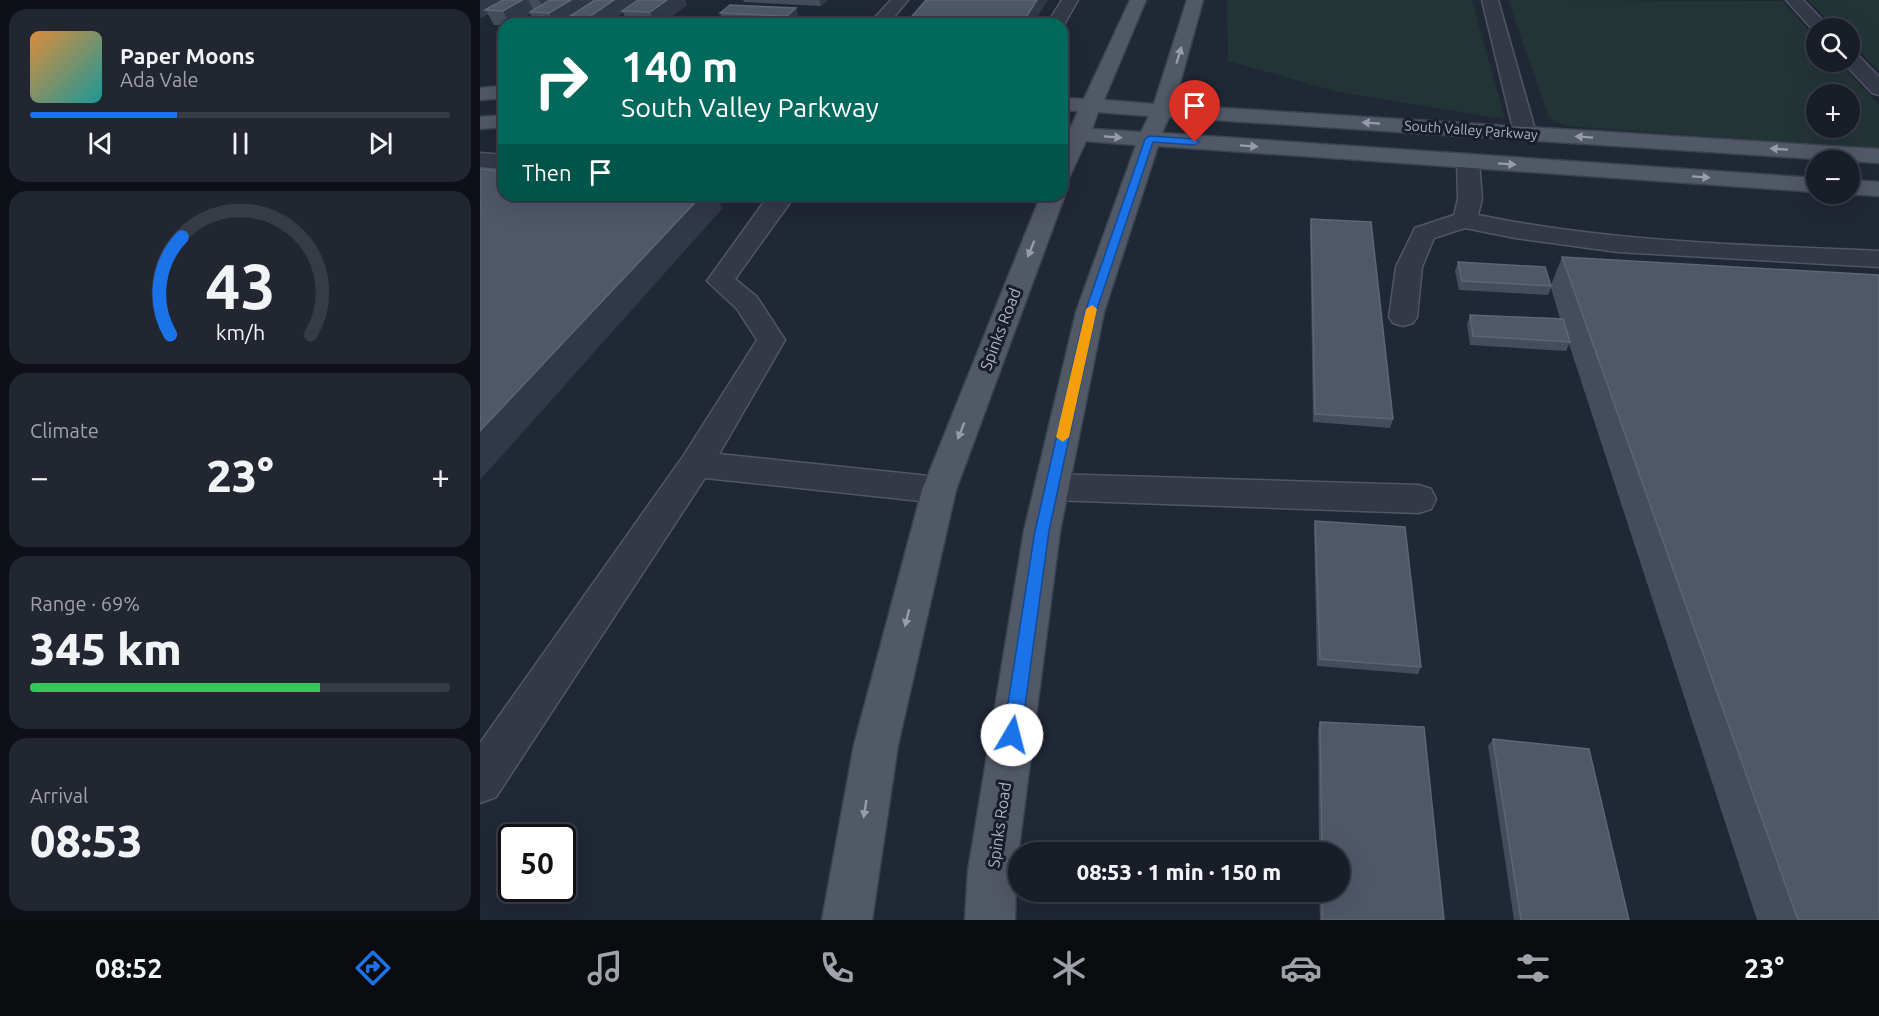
<!DOCTYPE html>
<html lang="en">
<head>
<meta charset="utf-8">
<style>
  body { margin:0; font-family:Ubuntu,sans-serif; background:#212630; color:#f1f3f6; height:100vh; display:flex; flex-direction:column; font-size:22px; white-space:nowrap }
  * { box-sizing:border-box; margin:0 }
  p { font-size:20px; color:#9fa2a8 }
  .icon { flex:none; width:33px; height:33px; fill:none; stroke:currentColor; stroke-width:2; stroke-linecap:round; stroke-linejoin:round }
  .map { position:relative; flex:1; overflow:hidden }
  .sheet { display:flex; flex-direction:column; gap:9px; padding:9px; background:#0d1016; width:480px }
  .sheet>* { flex:none }
  .banner { position:absolute; left:18px; top:18px; width:570px; height:183px; border-radius:18px; box-shadow:0 6px 24px #0002,0 0 0 2px #363b45; background:#00695c; color:#fff; overflow:hidden }
  .buttons { position:absolute; left:1326px; top:18px; display:grid; gap:12px }
  .buttons a { display:grid; place-items:center; width:54px; height:54px; border-radius:50%; background:#181d28; box-shadow:0 6px 24px #0002,0 0 0 2px #363b45; font-size:30px }
  .speed { position:absolute; left:18px; top:824px; display:flex; gap:12px; font-size:30px; font-weight:700; text-align:center }
  .speed>* { display:grid; place-content:center; width:78px; height:78px; border-radius:50%; background:#181d28; box-shadow:0 6px 24px #0002,0 0 0 2px #363b45; line-height:1 }
  .speed .limit { border:3px solid #111; border-radius:9px; background:#fff; color:#111 }
  .pin { position:absolute; display:grid; place-items:center; width:51px; height:51px; color:#fff; margin:-62px -26px; border-radius:50% 50% 50% 0; rotate:-45deg; box-shadow:0 0 6px #0007 }
  .pin .icon { rotate:45deg }
  .me { position:absolute; width:66px; margin:-33px; rotate:8deg; stroke-linejoin:round; filter:drop-shadow(0 0 4px #0008) }
  .turn { display:flex; align-items:center; gap:21px; height:126px; padding:0 24px; font-size:27px }
  .turn .icon { width:78px; height:78px; stroke-width:2.5 }
  .turn b { display:block; font-size:42px; line-height:51px }
  .then { display:flex; align-items:center; height:57px; padding:0 24px; background:#0003; gap:12px; font-size:22px }
  .big { font-size:45px; font-weight:800; line-height:1.1 }
  .sheet .card { flex:1; display:flex; flex-direction:column; justify-content:center; gap:9px; min-width:0; padding:0 21px; border-radius:18px; background:#212630 }
  .sheet .dial { align-items:center; gap:0 }
  .dial svg { height:156px; overflow:visible; fill:none; stroke:#363b45; stroke-width:7; stroke-linecap:round; text-anchor:middle }
  .dial text { fill:#f1f3f6; stroke:none }
  .song { display:flex; align-items:center; gap:18px }
  .cover { width:72px; height:72px; border-radius:9px; background:linear-gradient(135deg,hsl(30 70% 55%),hsl(180 70% 35%)) }
  .played { height:6px; border-radius:3px; background:linear-gradient(90deg,#1a73e8 35%,#363b45 35%) }
  .keys { display:flex; justify-content:space-around; direction:ltr }
  .heat { display:flex; justify-content:space-between; align-items:center; font-size:33px; direction:ltr }
  .charge { height:9px; border-radius:4px; background:linear-gradient(90deg,#34c759 69%,#363b45 0) }
  .trip { position:absolute; left:528px; top:842px; width:342px; height:60px; border-radius:30px; background:#181d28; box-shadow:0 6px 24px #0002,0 0 0 2px #363b45; font-weight:800; line-height:60px; text-align:center }
  .menu { display:flex; height:96px; justify-content:space-around; align-items:center; background:#0a0c10; color:#9fa2a8 }
  .menu .icon { width:42px; height:42px }
  .menu .selected { color:#1a73e8 }
  .menu b { font-size:27px; color:#f1f3f6 }
  main { display:flex; flex:1; min-height:0 }
  .map>svg:first-child { display:block }
</style>
</head>
<body>
<main>
<section class="sheet">
<div class="card">
<div class="song"><i class="cover"></i><div><b>Paper Moons</b><p>Ada Vale</p></div></div>
<div class="played"></div>
<div class="keys"><svg class="icon" aria-label="previous" viewBox="0 0 24 24"><path d="M18 5L8 12l10 7zM5 5v14"/></svg><svg class="icon" aria-label="pause" viewBox="0 0 24 24"><path d="M8 5v14M16 5v14"/></svg><svg class="icon" aria-label="next" viewBox="0 0 24 24"><path d="M6 5l10 7-10 7zM19 5v14"/></svg></div>
</div>
<div class="card dial"><svg viewBox="0 0 100 80">
<path d="M14 69A42 42 0 1 1 86 69"/>
<path d="M14 69A42 42 0 0 1 20 19" stroke="#1a73e8"/>
<text x="50" y="56" font-size="32" font-weight="700">43</text>
<text x="50" y="72" font-size="11">km/h</text>
</svg></div>
<div class="card"><p>Climate</p>
<div class="heat"><a>−</a><b class="big">23°</b><a>+</a></div>
</div>
<div class="card"><p>Range · 69%</p><b class="big">345 km</b><div class="charge"></div></div>
<div class="card"><p>Arrival</p><b class="big">08:53</b></div>
</section>
<div class="map">
<svg width="1399" height="920" viewBox="0 0 1399 920">
  <rect width="100%" height="100%" fill="#202735"/>
  <g fill="#233437" fill-rule="evenodd">
    <polygon points="747,0 992,0 1025,119 858,92 748,61"/>
    <path d="M 1028,0 L 1302,1 L 1336,38 L 1336,62 L 1362,62 L 1368,72 L 1399,105 L 1399,149 L 1086,126 L 1069,118 ZM 1336,94 L 1370,94 L 1370,128 L 1336,128 Z"/>
    <polygon points="1328,0 1399,0 1399,71 1370,42 1370,28 1356,28"/>
  </g>
  <g fill="none" stroke-linecap="round" stroke-linejoin="round">
    <defs>
      <g id="minor">
        <polygon points="411,0 428,0 408,24 389,24"/>
        <polygon points="582,0 598,0 582,28 582,24 567,24"/>
        <polygon points="1002,0 1018,0 1056,133 1053,138 1045,139 1037,138 1034,133"/>
        <polygon points="1306,0 1323,0 1350,28 1336,28 1335,32"/>
        <polygon points="1370,52 1377,54 1399,77 1399,95 1392,93 1363,62 1370,62"/>
        <polygon points="0,153 24,155 24,169 0,167"/>
        <path d="M 988,154 L 996,156 L 999,161 L 1002,199 L 998,215 C 1130,242 1265,245 1399,251 L 1399,267 L 1138,252 L 1035,238 L 985,228 L 954,238 L 942,267 L 937,317 L 933,323 L 923,326 L 913,323 L 909,317 L 916,267 L 935,228 L 974,215 L 978,199 L 977,161 L 980,156 Z"/>
        <polygon points="289,195 313,195 309,204 255,279 277,297 305,340 239,454 459,477 471,481 476,490 471,499 459,503 225,478 16,797 0,803 0,743 204,455 277,340 257,309 227,281"/>
        <polygon points="572,474 939,485 951,489 956,499 951,509 939,513 572,500 560,496 555,487 560,478"/>
      </g>
      <g id="major">
        <path d="M 650,0 L 666,0 L 624,100 L 674,104 L 707,0 L 723,0 L 694,105 L 1399,149 L 1399,163 L 689,117 L 682,133 L 1336,178 L 1336,192 L 678,146 L 624,312 L 580,531 L 536,871 L 535,920 L 485,920 L 488,871 L 544,531 L 596,312 L 656,145 L 606,141 L 590,176 L 582,178 L 582,146 L 585,140 L 582,139 L 582,127 L 591,127 L 598,111 L 582,110 L 582,98 L 604,99 ZM 618,112 L 669,116 L 661,132 L 612,129 Z"/>
        <polygon points="24,86 24,98 0,100 0,88"/>
        <polygon points="24,115 24,127 0,129 0,117"/>
        <polygon points="1370,180 1399,182 1399,196 1368,194"/>
        <polygon points="582,191 585,195 476,490 418,745 392,920 342,920 374,745 442,490 561,195 582,195"/>
      </g>
    </defs>
    <use href="#minor" stroke="#505664" stroke-width="3"/>
    <use href="#major" stroke="#3c4250" stroke-width="3"/>
    <use href="#minor" fill="#333946" fill-rule="evenodd"/>
    <use href="#major" fill="#515866" fill-rule="evenodd"/>
  </g>
  <g fill="#444c5e">
    <polygon points="0,0 205,0 207,5 181,24 149,24 143,13 127,24 95,24 92,18 83,24 56,24 50,14 34,24 24,24 24,25 14,25 8,14 0,18"/>
    <polygon points="263,0 348,0 341,6 264,2"/>
    <polygon points="316,8 318,16 310,24 243,20 240,13"/>
    <polygon points="831,219 913,419 910,428 833,422 830,228"/>
    <polygon points="1082,257 1399,920 1277,920 1089,344 1086,351 990,345 987,324 990,315 1080,318 1071,288 1068,295 979,290 975,271 978,262 1071,285"/>
    <polygon points="835,521 941,667 938,674 837,666 834,529"/>
    <polygon points="840,722 964,920 840,920 839,891 860,891 860,852 839,852 838,729"/>
    <polygon points="1013,739 1149,920 1034,920 1008,746"/>
  </g>
  <g fill="#313849">
    <polygon points="0,0 34,0 5,10 8,14 0,18"/>
    <polygon points="42,0 48,0 54,11 50,12 50,14 34,24 30,24 23,11"/>
    <polygon points="59,0 78,0 66,12"/>
    <polygon points="91,0 120,0 90,16 92,18 83,24 75,24 69,13"/>
    <polygon points="134,0 162,0 142,11 143,13 127,24 113,24 109,17"/>
    <polygon points="187,0 205,0 207,5 181,24 176,24 170,12"/>
    <polygon points="339,0 348,0 341,6"/>
    <polygon points="557,0 568,0 553,24 542,24"/>
    <polygon points="316,8 318,16 310,24 307,16"/>
    <polygon points="222,195 236,195 242,209 0,480 0,431"/>
  </g>
  <g fill="#4f5769" stroke="#5e6577" stroke-width="1.5">
    <polygon points="23,0 42,0 23,11 5,10"/>
    <polygon points="70,0 91,0 69,13 50,12"/>
    <polygon points="115,0 134,0 109,17 90,16"/>
    <polygon points="158,0 187,0 170,12 142,11"/>
    <polygon points="446,0 557,0 542,24 448,24 426,23"/>
    <polygon points="250,5 316,8 307,16 240,13"/>
    <polygon points="229,21 289,24 225,24"/>
    <polygon points="0,169 24,171 24,195 222,195 0,431"/>
    <polygon points="831,219 891,222 913,419 835,414"/>
    <polygon points="1082,257 1399,275 1399,920 1318,920"/>
    <polygon points="978,262 1065,267 1071,286 982,281"/>
    <polygon points="990,315 1083,319 1090,342 993,336"/>
    <polygon points="835,521 925,527 941,667 840,659"/>
    <polygon points="840,722 944,727 964,920 842,920 842,891 860,891 860,852 842,852"/>
    <polygon points="1013,739 1109,749 1149,920 1041,920"/>
  </g>
  <defs><path id="oneway-solid" d="M-6-.8H1V-3.2L6.5 0L1 3.2V.8H-6Z" transform="scale(1.5)"/></defs>
  <g fill="#969cac">
    <use href="#oneway-solid" transform="translate(699 55) rotate(-73)"/>
    <use href="#oneway-solid" transform="translate(891 123) rotate(-176)"/>
    <use href="#oneway-solid" transform="translate(633 137) rotate(4)"/>
    <use href="#oneway-solid" transform="translate(1104 137) rotate(-176)"/>
    <use href="#oneway-solid" transform="translate(769 146) rotate(4)"/>
    <use href="#oneway-solid" transform="translate(1299 149) rotate(-176)"/>
    <use href="#oneway-solid" transform="translate(1027 164) rotate(4)"/>
    <use href="#oneway-solid" transform="translate(1221 177) rotate(4)"/>
    <use href="#oneway-solid" transform="translate(551 249) rotate(112)"/>
    <use href="#oneway-solid" transform="translate(481 431) rotate(111)"/>
    <use href="#oneway-solid" transform="translate(427 618) rotate(104)"/>
    <use href="#oneway-solid" transform="translate(385 809) rotate(99)"/>
  </g>
  <polygon fill="#1a73e8" stroke="#114b97" stroke-width="1.5" points="669,136 715,139 719,142 715,145 673,142 616,312 569,531 541,735 538,741 532,744 526,741 523,735 555,531 605,312 665,139"/>
  <polygon fill="#f59e0b" points="612,305 617,309 589,437 583,442 576,437 606,309"/>
  <g text-anchor="middle" stroke-width="6" stroke-linejoin="round" paint-order="stroke">
    <g font-size="14" fill="#adb3c3" stroke="#191e2a">
      <text transform="translate(991 130) rotate(4)" y="5">South Valley Parkway</text>
    </g>
    <g font-size="16" fill="#adb3c3" stroke="#191e2a">
      <text transform="translate(520 329) rotate(-69)" y="6">Spinks Road</text>
      <text transform="translate(519 825) rotate(-82)" y="6">Spinks Road</text>
    </g>
  </g>
</svg>
<div class="buttons">
<a><svg class="icon" aria-label="search" viewBox="0 0 24 24"><circle cx="10" cy="10" r="6"/><path d="M15 15l6 6"/></svg></a>
<a>+</a>
<a>−</a>
</div>
<div class="speed"><div class="limit">50</div></div>
<div class="pin" style="left:715px;top:142px;background:#d93025"><svg class="icon" aria-label="arrive" viewBox="0 0 24 24"><path d="M6 21V4h12l-3 4 3 4H6"/></svg></div>
<svg class="me" style="left:532px;top:735px" viewBox="-20 -20 40 40"><circle r="19" fill="#fff"/><path d="M0-13L10 11 0 6-10 11z" fill="#1a73e8"/></svg>
<div class="trip">08:53 · 1 min · 150 m</div>
<div class="banner">
<div class="turn"><svg class="icon" aria-label="right" viewBox="0 0 24 24"><path d="M7 20v-9h11M14 6l5 5-5 5"/></svg><div><b>140 m</b>South Valley Parkway</div></div>
<div class="then">Then<svg class="icon" aria-label="arrive" viewBox="0 0 24 24"><path d="M6 21V4h12l-3 4 3 4H6"/></svg></div>
</div>
</div>
</main>
<nav class="menu">
<b>08:52</b>
<svg class="icon selected" aria-label="directions" viewBox="0 0 24 24"><path d="M12 3l9 9-9 9-9-9zM9 14v-3h6M13 9l2 2-2 2"/></svg>
<svg class="icon" aria-label="music" viewBox="0 0 24 24"><path d="M9 18V5l10-2v13"/><circle cx="6" cy="18" r="3"/><circle cx="16" cy="16" r="3"/></svg>
<svg class="icon" aria-label="phone" viewBox="0 0 24 24"><path d="M5 4h4l2 5-3 2q2 4 5 5l2-3 5 2v4C11 20 4 13 5 4z"/></svg>
<svg class="icon" aria-label="climate" viewBox="0 0 24 24"><path d="M12 3v18M4 7l16 10M4 17L20 7"/></svg>
<svg class="icon" aria-label="car" viewBox="0 0 24 24"><path d="M5 17H2v-5l4-1 3-4h7l3 4 3 1v5h-3M9 17h6M6 11h13"/><circle cx="7" cy="17" r="2"/><circle cx="17" cy="17" r="2"/></svg>
<svg class="icon" aria-label="filters" viewBox="0 0 24 24"><path d="M4 7h16M4 17h16"/><circle cx="9" cy="7" r="2"/><circle cx="15" cy="17" r="2"/></svg>
<b>23°</b>
</nav>
</body>
</html>
